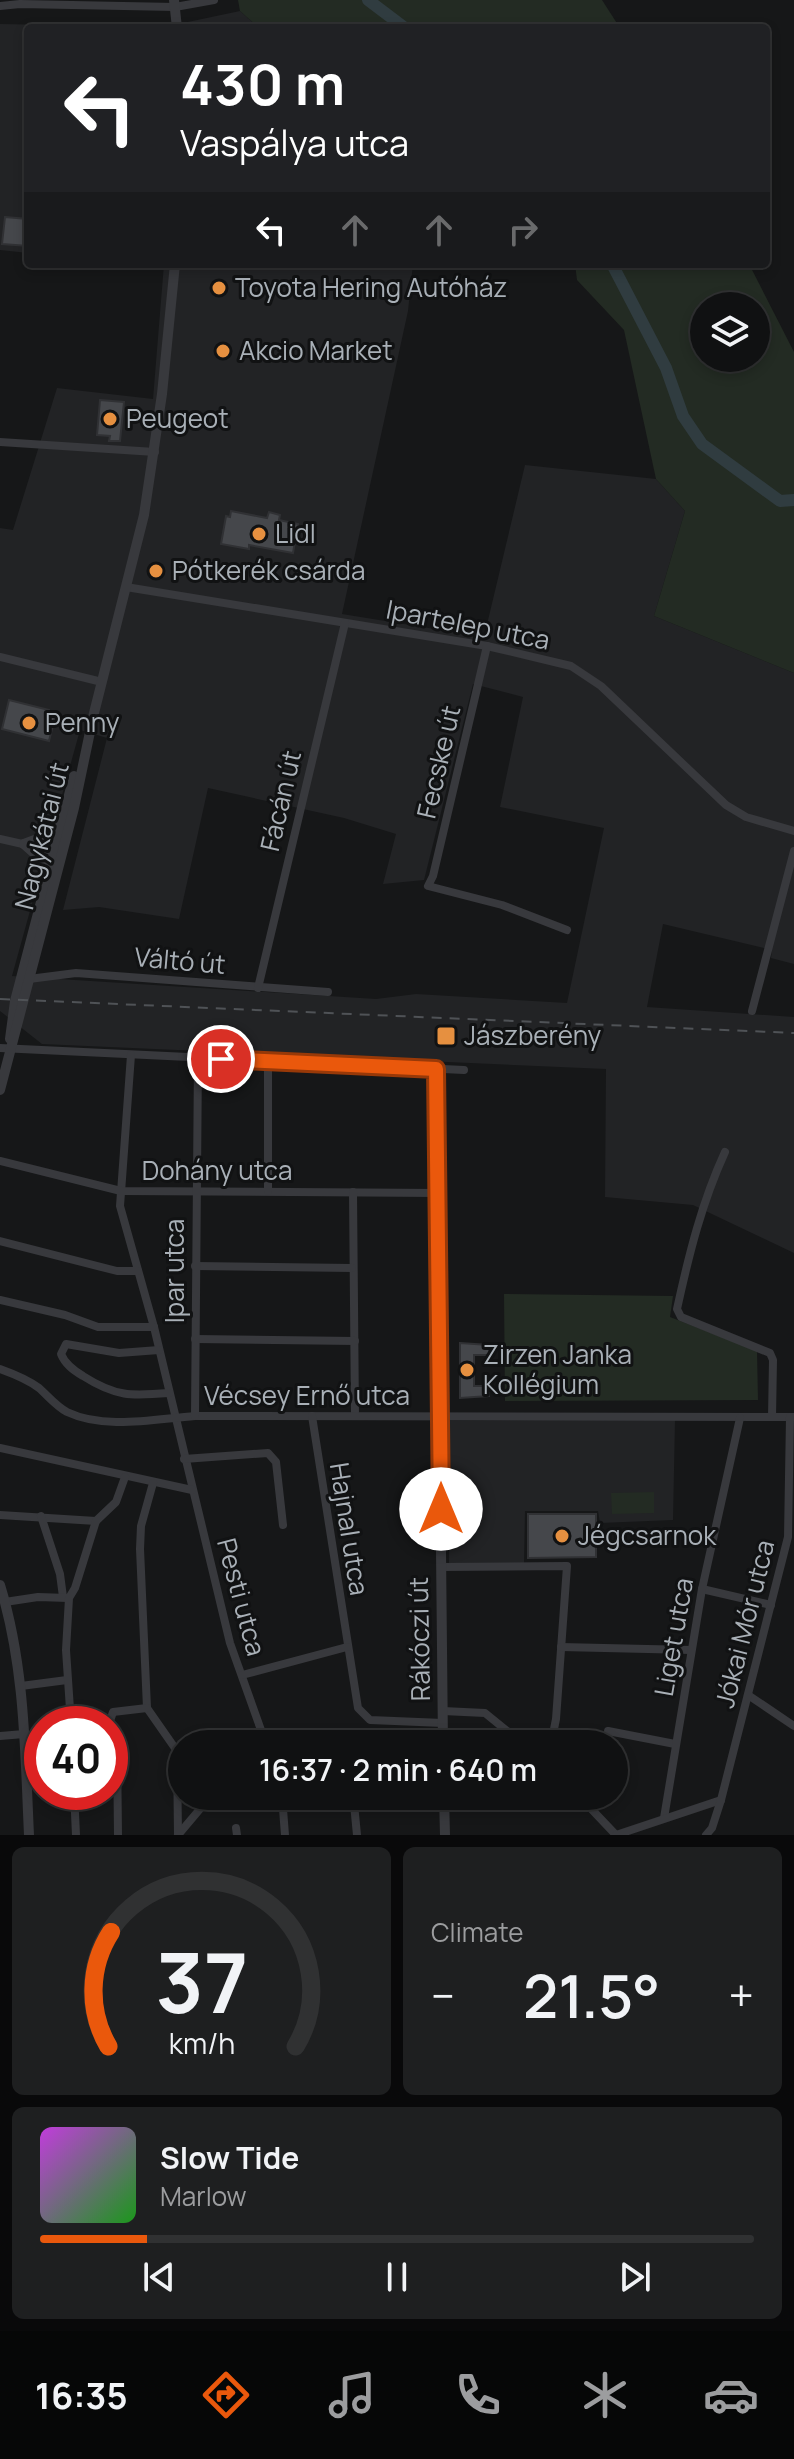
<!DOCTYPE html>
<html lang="en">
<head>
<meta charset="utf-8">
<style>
  body { margin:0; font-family:Manrope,sans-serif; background:#1e1f20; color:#f1f3f6; height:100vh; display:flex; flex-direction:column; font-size:30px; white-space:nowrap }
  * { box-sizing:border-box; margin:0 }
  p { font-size:26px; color:#9c9d9f }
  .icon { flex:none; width:44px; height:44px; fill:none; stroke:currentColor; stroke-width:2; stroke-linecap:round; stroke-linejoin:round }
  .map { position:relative; height:1835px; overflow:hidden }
  .details { display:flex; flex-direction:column; gap:12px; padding:12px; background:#09090a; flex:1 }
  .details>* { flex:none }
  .banner { position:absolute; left:24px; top:24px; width:746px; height:244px; border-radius:8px; box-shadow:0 4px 12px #0003,0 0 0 2px #303132; background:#202124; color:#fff; overflow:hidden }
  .controls { position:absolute; left:690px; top:292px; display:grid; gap:16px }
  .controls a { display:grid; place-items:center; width:80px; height:80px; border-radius:50%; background:#101112; box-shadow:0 4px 12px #0003,0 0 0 2px #303132; font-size:40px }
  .speed { position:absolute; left:24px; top:1706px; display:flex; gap:16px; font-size:40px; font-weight:700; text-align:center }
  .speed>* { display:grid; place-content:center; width:104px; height:104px; border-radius:50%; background:#101112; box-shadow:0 4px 12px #0003,0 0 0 2px #303132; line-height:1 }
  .speed .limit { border:12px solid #d22; background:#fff; color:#111 }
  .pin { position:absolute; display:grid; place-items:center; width:68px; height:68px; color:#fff; margin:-34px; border:4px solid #fff; border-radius:50%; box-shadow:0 2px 8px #0007 }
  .me { position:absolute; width:88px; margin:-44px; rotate:0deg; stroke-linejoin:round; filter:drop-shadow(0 0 6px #0008) }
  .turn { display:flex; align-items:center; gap:28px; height:168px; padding:0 24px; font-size:36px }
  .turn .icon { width:104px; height:104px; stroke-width:2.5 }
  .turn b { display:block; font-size:56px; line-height:68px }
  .lanes { display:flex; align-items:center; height:76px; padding:0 24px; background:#0003; justify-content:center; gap:40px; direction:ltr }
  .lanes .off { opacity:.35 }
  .big { font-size:60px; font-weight:600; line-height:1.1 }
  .details .widget { flex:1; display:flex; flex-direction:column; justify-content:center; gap:12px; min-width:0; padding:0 28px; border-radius:12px; background:#1e1f20 }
  .details .dial { align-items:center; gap:0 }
  .dial svg { height:208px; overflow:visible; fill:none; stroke:#303132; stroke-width:7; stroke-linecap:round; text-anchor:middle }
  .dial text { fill:#f1f3f6; stroke:none }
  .song { display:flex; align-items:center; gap:24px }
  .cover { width:96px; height:96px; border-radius:12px; background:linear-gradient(135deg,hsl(290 70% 55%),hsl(120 70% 35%)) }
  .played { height:8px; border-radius:4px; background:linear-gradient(90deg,#ea580c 15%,#303132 15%) }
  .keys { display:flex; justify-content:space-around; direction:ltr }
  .heat { display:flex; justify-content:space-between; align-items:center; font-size:44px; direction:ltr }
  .details .tiles { flex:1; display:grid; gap:12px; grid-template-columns:1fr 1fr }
  .widget:last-child { grid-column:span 2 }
  .trip { position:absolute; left:168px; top:1730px; width:460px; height:80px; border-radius:40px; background:#101112; box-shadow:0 4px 12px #0003,0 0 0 2px #303132; font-weight:600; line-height:80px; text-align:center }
  .tabs { display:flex; height:128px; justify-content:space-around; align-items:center; background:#060707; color:#9c9d9f }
  .tabs .icon { width:56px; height:56px }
  .tabs .selected { color:#ea580c }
  .tabs b { font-size:36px; color:#f1f3f6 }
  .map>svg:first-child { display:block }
</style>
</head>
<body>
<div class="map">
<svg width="794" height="1835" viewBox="0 0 794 1835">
  <rect width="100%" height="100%" fill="#161718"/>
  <g fill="#222325" fill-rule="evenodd">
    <polygon points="240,11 259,28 28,28 28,253 0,250 0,24 164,27"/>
    <path d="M 164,264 L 413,264 L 408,311 L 342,614 L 484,637 L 525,465 L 656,479 L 685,511 L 654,616 L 794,673 L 794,964 L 771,958 L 772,950 L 663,924 L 647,1007 L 794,1017 L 794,1253 L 693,1205 L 605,1197 L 606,1069 L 42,1044 L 0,1011 L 0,528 L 13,530 L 57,388 L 153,399 ZM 473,684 L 523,697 L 500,807 L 604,828 L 567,1003 L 416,994 L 376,999 L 12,976 L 80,730 L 107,738 L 63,910 L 99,907 L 179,919 L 208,788 L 344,818 L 396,834 L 383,884 L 424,880 Z"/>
    <polygon points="675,1420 673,1520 600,1523 598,1511 525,1511 524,1563 449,1563 450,1421"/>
  </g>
  <g fill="#232b23" fill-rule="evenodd">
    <polygon points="238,0 602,0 620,28 259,28 240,11"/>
    <path d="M 575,264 L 749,264 L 794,352 L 794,673 L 654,616 L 685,511 L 656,479 L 624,330 L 577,280 ZM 704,306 L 756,306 L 756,358 L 704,358 Z"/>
    <polygon points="504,1294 673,1296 670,1317 757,1351 758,1400 505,1401"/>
    <polygon points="654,1492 654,1513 612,1514 611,1493"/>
  </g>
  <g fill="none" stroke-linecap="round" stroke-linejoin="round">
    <g stroke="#303c40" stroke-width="12">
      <polyline points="368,0 405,28"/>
      <polyline points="612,264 666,368 683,416 702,444 780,501 794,500"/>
    </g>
  </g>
  <g fill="#45474b" stroke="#303134" stroke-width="2">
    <polygon points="5,217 28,219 28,246 2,244"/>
    <polygon points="100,400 124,402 120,441 109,441 110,436 97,435"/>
    <polygon points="231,511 267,518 269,512 280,515 279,520 298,524 293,553 249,545 249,549 221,544 226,516 230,517"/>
    <polygon points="9,700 49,710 48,715 55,717 49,741 2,729"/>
    <polygon points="460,1343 489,1345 489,1355 474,1355 474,1386 489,1386 489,1396 460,1398"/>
    <polygon points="528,1514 596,1514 596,1557 528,1558"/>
  </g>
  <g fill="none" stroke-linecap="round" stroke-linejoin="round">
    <g stroke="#38393d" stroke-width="8">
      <polyline points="0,6 20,4 175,7 214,0"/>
      <polyline points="0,442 155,452"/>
      <polyline points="126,587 487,646 571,666 601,686 726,805 746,817 794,831"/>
      <polyline points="487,646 433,876 428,886 502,905 567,930"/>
      <polyline points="0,657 102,682"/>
      <polyline points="0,839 58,852"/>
      <polyline points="29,979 76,973 328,992"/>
      <polyline points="258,988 345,623"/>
      <polyline points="752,1011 794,851"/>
      <polyline points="0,1048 464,1070"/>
      <polyline points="131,1055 120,1206 154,1327 230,1643 266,1744"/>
      <path d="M 725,1152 C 702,1202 689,1254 677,1309 L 681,1317 L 770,1353 L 773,1360 L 772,1417"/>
      <polyline points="0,1161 121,1191 438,1193"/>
      <polyline points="268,1191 268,1061"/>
      <polyline points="353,1192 355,1416"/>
      <polyline points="0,1241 117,1271 138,1271"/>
      <polyline points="195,1266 352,1268"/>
      <polyline points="0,1300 65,1315 98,1327 154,1327"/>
      <polyline points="195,1339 355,1341"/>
      <path d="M 159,1350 L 119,1353 L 66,1344 L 61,1354 C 65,1364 73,1370 83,1376 C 116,1397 131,1396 169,1393"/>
      <path d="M 0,1369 C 14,1374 27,1379 39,1388 C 48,1396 56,1406 67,1412 C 105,1430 154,1419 195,1416 L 794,1417"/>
      <polyline points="195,1416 198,1058"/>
      <polyline points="312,1416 358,1708 370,1720 443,1723"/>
      <polyline points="0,1448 192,1490"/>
      <polyline points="184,1459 268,1453 276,1462 283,1525"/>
      <polyline points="153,1483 141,1526 140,1549 147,1708 177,1751 178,1835"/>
      <polyline points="0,1515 96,1521"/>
      <polyline points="41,1516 60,1574 63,1597"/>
      <polyline points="441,1567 567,1566 556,1719 551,1744"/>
      <polyline points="702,1589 771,1605"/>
      <polyline points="5,1602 38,1597 68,1598"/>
      <polyline points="561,1647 691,1650"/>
      <polyline points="242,1675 347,1647"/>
      <polyline points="21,1686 67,1680"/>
      <polyline points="748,1695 794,1726"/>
      <polyline points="443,1711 485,1713 523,1744"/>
      <polyline points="71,1724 66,1650 69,1598 75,1588 96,1521 116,1502 125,1477"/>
      <polyline points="109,1724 113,1712 147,1708"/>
      <polyline points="110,1730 117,1744 118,1835"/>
      <polyline points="608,1731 675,1744"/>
      <polyline points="0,1736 24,1734"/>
      <polyline points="74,1792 76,1835"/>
      <polyline points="282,1796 285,1835"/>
      <polyline points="579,1796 616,1835"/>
      <polyline points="349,1799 354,1804 357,1835"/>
      <polyline points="283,1800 386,1797"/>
      <polyline points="664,1818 702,1589 740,1418"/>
      <polyline points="236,1828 237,1835"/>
      <polyline points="178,1835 211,1796"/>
      <polyline points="616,1835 721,1800"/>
      <polyline points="706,1835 712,1828 721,1800 788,1537 790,1417"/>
    </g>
    <g stroke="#38393d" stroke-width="10">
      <polyline points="174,0 177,28"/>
      <polyline points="24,844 48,835 58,820"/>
      <polyline points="24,844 42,860 45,877"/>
      <polyline points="10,1039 15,1001 74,776"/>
      <polyline points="436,1069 443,1744"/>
      <polyline points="0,1090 74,808 94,713 144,515 162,394 175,264"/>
      <path d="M 0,1585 C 25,1666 25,1751 29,1835"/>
      <polyline points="444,1796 445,1835"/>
    </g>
    <polyline stroke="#4f5256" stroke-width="2" stroke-dasharray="10 8" stroke-linecap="butt" points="0,999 794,1033"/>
  </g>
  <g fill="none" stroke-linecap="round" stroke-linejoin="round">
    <defs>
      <polyline id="route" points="221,1059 436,1069 441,1509"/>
    </defs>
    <use href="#route" stroke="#983908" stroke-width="20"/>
    <use href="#route" stroke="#ea580c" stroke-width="14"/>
  </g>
  <g fill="#e69040" stroke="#111213" stroke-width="3">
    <circle cx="219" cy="288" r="8"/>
    <circle cx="223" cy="351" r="8"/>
    <circle cx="110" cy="419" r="8"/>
    <circle cx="259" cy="534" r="8"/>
    <circle cx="156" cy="571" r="8"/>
    <circle cx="29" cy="723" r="8"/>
    <rect x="436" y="1026" width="20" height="20" rx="4"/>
    <circle cx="467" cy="1370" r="8"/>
    <circle cx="562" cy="1536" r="8"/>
  </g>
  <g text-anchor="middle" stroke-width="6" stroke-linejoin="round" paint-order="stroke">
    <g font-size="26" fill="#a9b0b7" stroke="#111213" text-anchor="start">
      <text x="235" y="297">Toyota Hering Autóház</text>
      <text x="239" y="360">Akcio Market</text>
      <text x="126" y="428">Peugeot</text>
      <text x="275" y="543">Lidl</text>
      <text x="172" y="580">Pótkerék csárda</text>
      <text x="45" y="732">Penny</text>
      <text x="464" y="1045">Jászberény</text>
      <text x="483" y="1364">Zirzen Janka<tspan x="483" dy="30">Kollégium</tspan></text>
      <text x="578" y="1545">Jégcsarnok</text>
    </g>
    <g font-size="26" fill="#a9b0b7" stroke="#111213">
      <text transform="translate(468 625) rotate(11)" y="9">Ipartelep utca</text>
      <text transform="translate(439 762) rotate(-77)" y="9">Fecske út</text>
      <text transform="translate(281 801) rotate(-77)" y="9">Fácán út</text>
      <text transform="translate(42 836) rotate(-76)" y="9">Nagykátai út</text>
      <text transform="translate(180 961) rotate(5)" y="9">Váltó út</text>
      <text x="217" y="1180">Dohány utca</text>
      <text transform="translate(175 1271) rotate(-90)" y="9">Ipar utca</text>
      <text x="307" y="1405">Vécsey Ernő utca</text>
      <text transform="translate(349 1529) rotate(81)" y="9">Hajnal utca</text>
      <text transform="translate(241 1597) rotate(75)" y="9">Pesti utca</text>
      <text transform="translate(745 1624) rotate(-76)" y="9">Jókai Mór utca</text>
      <text transform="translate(674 1637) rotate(-80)" y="9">Liget utca</text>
      <text transform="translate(420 1639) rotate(-91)" y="9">Rákóczi út</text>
    </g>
  </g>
</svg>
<div class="controls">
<a><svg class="icon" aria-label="layers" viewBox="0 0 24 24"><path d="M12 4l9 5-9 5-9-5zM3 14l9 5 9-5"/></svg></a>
</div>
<div class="speed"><div class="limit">40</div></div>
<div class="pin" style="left:221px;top:1059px;background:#d93025"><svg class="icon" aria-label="arrive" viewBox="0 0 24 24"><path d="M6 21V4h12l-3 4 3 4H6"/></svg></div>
<svg class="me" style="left:441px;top:1509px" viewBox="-20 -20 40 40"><circle r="19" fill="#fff"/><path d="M0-13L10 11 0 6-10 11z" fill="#ea580c"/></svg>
<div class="trip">16:37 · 2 min · 640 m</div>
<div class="banner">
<div class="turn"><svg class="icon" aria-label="left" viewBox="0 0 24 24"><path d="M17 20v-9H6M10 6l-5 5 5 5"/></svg><div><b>430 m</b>Vaspálya utca</div></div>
<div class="lanes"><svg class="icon" aria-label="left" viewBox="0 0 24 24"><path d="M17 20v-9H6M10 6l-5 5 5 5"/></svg><svg class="icon off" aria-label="ahead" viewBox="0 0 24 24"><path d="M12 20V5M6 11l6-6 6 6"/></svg><svg class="icon off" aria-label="ahead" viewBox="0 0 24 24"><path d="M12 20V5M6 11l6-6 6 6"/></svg><svg class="icon off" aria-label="right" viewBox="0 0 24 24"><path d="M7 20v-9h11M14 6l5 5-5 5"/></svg></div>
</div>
</div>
<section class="details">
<div class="tiles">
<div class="widget dial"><svg viewBox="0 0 100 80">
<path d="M14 69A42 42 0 1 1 86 69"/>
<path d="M14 69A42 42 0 0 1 15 25" stroke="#ea580c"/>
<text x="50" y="56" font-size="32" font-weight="700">37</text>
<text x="50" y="72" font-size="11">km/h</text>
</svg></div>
<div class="widget"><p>Climate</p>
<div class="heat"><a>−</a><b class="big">21.5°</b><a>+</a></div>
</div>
<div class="widget">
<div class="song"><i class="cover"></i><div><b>Slow Tide</b><p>Marlow</p></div></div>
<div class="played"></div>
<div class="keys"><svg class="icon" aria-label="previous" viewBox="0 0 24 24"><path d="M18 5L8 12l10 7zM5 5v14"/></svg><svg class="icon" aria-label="pause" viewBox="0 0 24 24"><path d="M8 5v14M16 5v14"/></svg><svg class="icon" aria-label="next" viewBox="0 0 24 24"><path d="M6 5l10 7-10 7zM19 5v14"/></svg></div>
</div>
</div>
</section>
<nav class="tabs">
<b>16:35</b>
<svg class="icon selected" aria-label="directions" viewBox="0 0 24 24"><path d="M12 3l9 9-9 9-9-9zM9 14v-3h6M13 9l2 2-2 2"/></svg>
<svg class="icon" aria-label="music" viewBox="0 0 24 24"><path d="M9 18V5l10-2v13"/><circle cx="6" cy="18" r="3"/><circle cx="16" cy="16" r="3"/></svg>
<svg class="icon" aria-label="phone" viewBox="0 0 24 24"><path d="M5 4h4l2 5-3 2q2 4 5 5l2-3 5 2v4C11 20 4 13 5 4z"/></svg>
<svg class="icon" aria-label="climate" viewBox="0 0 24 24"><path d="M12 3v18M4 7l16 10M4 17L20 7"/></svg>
<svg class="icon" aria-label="car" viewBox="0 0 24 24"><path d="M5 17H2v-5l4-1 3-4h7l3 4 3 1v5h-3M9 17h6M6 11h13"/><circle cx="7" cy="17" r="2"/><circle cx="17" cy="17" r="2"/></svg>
</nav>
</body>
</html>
